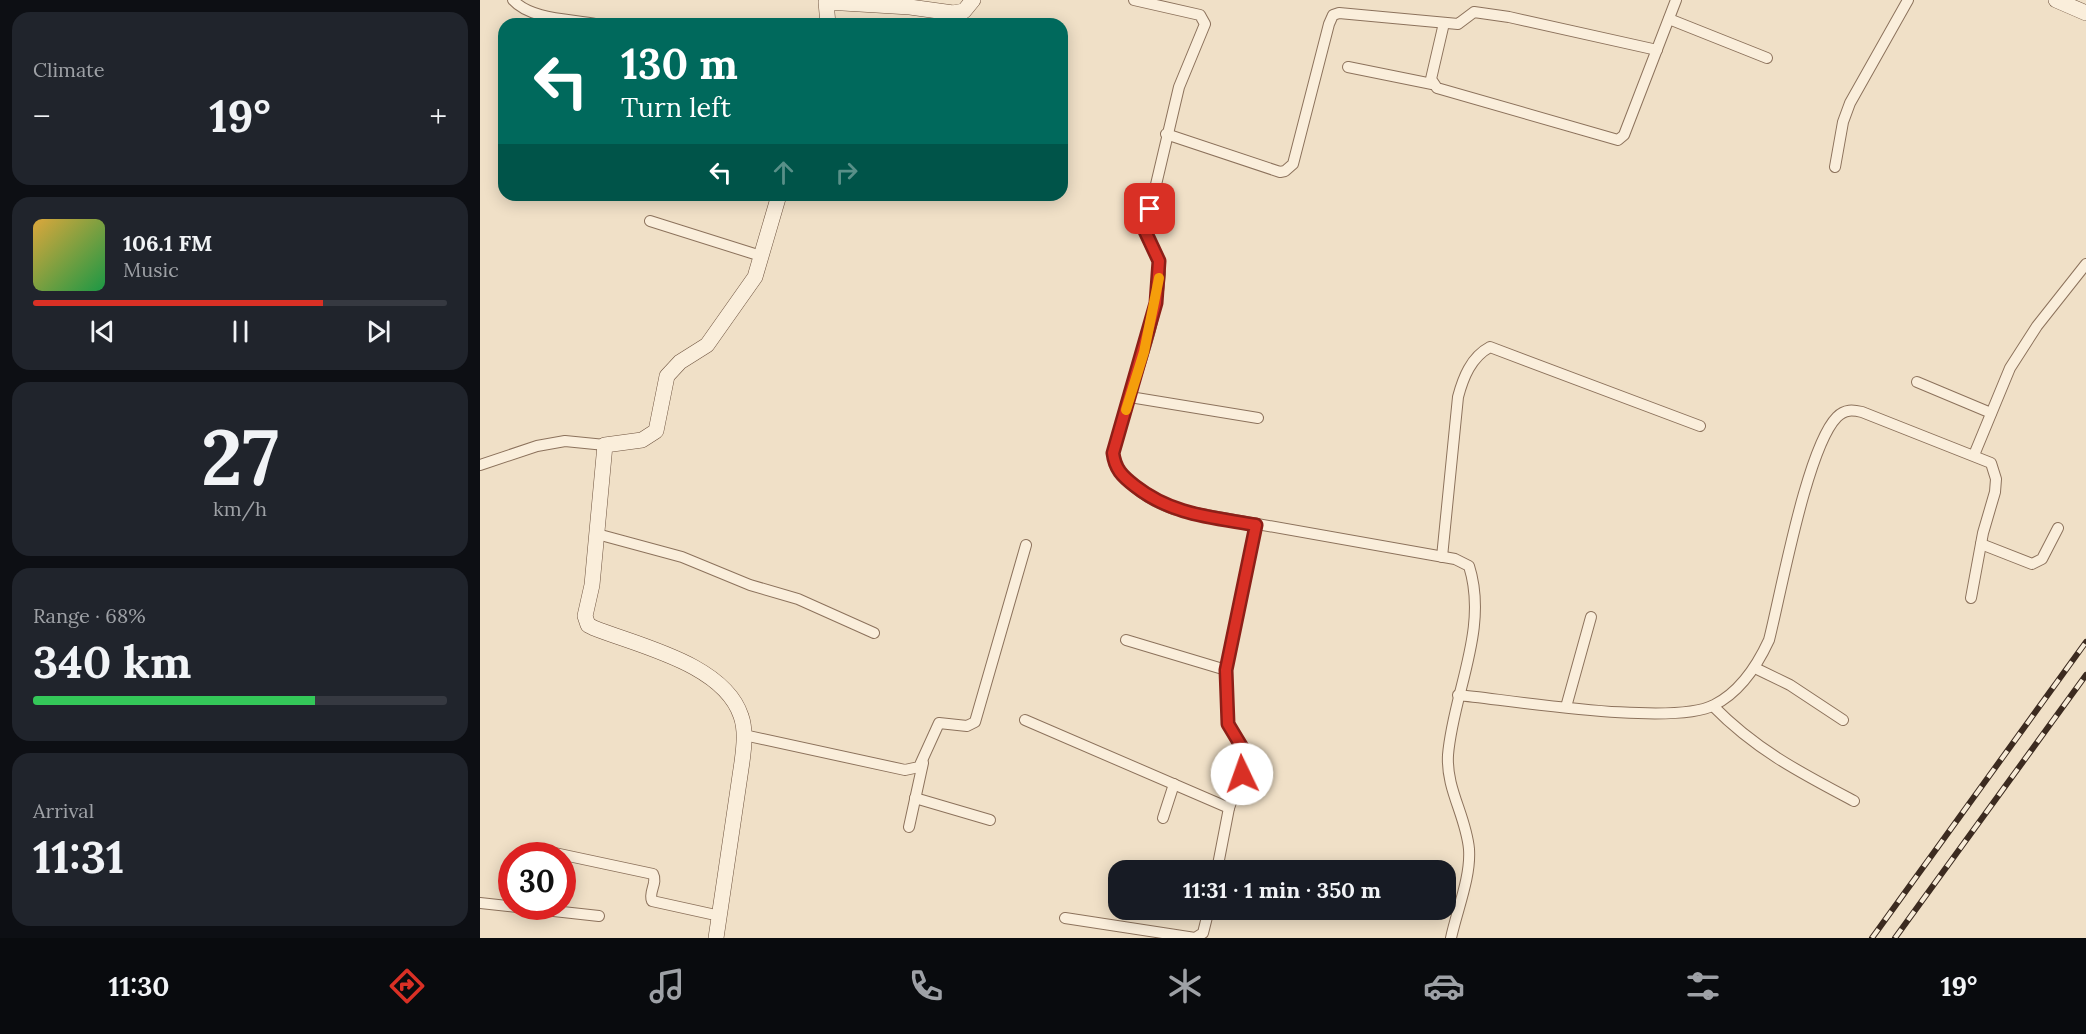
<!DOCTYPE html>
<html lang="en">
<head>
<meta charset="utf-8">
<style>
  body { margin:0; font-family:Lora,serif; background:#20242c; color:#f1f3f6; height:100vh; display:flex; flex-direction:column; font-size:22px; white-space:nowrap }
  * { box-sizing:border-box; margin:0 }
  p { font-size:20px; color:#9ea1a6 }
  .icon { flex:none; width:33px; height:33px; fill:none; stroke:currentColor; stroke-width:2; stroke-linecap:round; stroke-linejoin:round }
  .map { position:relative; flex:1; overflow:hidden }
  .details { display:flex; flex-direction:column; gap:12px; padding:12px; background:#0d0f14; width:480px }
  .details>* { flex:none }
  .banner { position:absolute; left:18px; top:18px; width:570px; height:183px; border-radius:18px; box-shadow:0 3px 15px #0003; background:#00695c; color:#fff; overflow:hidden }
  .speed { position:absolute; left:18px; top:842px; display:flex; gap:12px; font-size:30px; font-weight:700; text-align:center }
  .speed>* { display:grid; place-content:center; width:78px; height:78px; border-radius:50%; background:#171b24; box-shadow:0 3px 15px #0003; line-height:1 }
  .speed .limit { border:9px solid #d22; background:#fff; color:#111 }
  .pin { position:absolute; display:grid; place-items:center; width:51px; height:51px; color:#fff; margin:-26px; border-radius:12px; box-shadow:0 3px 9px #0006 }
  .me { position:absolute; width:66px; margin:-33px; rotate:357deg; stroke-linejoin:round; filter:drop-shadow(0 0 4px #0008) }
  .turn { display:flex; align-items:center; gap:21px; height:126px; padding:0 24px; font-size:27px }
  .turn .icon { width:78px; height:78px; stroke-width:2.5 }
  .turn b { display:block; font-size:42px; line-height:51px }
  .lanes { display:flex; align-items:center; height:57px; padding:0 24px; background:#0003; justify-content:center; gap:30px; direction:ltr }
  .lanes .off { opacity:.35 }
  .big { font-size:45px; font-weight:800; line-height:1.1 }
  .details .tile { flex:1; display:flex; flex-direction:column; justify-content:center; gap:9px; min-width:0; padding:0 21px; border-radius:18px; background:#20242c }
  .details .dial { align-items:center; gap:0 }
  .dial b { font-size:78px; line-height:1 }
  .song { display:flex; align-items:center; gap:18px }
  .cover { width:72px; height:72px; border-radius:9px; background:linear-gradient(135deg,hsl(40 70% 55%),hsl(140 70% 35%)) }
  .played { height:6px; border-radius:3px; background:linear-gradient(90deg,#d93025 70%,#363941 70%) }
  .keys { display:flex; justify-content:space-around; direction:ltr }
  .heat { display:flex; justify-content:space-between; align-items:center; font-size:33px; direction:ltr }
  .charge { height:9px; border-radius:4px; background:linear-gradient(90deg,#34c759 68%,#363941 0) }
  .trip { position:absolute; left:628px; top:860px; width:348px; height:60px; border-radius:18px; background:#171b24; box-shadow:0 3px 15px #0003; font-weight:800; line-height:60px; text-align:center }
  .tabs { display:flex; height:96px; justify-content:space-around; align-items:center; background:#090b0e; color:#9ea1a6 }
  .tabs .icon { width:42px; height:42px }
  .tabs .current { color:#d93025 }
  .tabs b { font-size:27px; color:#f1f3f6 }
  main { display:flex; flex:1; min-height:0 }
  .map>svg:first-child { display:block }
</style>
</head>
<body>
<main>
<section class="details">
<div class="tile"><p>Climate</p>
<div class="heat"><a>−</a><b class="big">19°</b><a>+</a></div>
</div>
<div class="tile">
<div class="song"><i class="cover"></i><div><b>106.1 FM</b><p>Music</p></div></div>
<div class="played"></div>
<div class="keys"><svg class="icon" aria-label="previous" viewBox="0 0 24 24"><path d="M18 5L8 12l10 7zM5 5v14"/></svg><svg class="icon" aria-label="pause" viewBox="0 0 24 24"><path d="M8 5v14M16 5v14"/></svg><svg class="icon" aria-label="next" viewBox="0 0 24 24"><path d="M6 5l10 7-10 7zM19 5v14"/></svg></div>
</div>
<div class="tile dial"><b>27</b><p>km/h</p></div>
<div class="tile"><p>Range · 68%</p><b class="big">340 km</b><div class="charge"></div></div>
<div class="tile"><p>Arrival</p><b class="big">11:31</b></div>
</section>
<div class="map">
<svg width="1606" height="938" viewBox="0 0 1606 938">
  <rect width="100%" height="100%" fill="#f0e0c7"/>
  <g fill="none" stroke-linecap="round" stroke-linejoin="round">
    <defs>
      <g id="street">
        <path d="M 33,0 C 51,20 92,19 116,24"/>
        <path d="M 654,0 L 720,15 L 725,24 L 699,87 L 666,227 C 664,243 681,254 680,274 C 675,336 647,393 633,453 C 636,480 669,500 693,509 L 975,559 L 989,566 C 1009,629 973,693 968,755 C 966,789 986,816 989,849 C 991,877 977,910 971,938"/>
        <polyline points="1189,19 1287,58"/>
        <polyline points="964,23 951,79 957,88 1138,140 1144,135 1196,0"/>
        <polyline points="868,67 952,84"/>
        <polyline points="686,134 800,172 805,171 813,164 849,24 853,15 859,13 978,24 994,12 1029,17 1177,50"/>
        <polyline points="1355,167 1363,122 1370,103 1428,0"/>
        <polyline points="170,221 281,256"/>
        <polyline points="1437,382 1511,413"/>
        <polyline points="650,397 778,418"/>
        <polyline points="1494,455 1530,368 1557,326 1606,264"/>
        <polyline points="0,465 57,446 85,441 125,445"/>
        <polyline points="117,534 202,557 270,585 318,599 394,633"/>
        <polyline points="1501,544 1552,564 1562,559 1578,528"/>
        <path d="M 962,557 L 978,397 C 983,378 991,357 1010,347 L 1220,426"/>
        <polyline points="646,640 746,670"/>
        <polyline points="1275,668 1310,685 1363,720"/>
        <path d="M 978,695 C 1030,700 1193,727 1234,705 C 1260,692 1277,666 1289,640 C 1301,593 1327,447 1357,417 C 1365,409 1373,410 1382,412 L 1511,463 L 1516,479 L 1515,492 L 1503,533 L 1491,598"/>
        <path d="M 1233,706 C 1276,750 1321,773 1374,801"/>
        <polyline points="1086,707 1111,617"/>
        <polyline points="545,720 749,808"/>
        <polyline points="264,735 425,770 439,767 459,723 487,726 495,722 546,545"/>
        <polyline points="435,798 510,820"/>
        <polyline points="683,818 694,784"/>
        <polyline points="429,827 443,763"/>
        <path d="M 70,852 L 173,874 C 178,883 168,892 172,901 L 240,916"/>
        <polyline points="737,870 749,808 764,766 763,749 749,724 746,670 776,525"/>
        <polyline points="0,903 119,916"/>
        <polyline points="585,918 715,938 723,933 729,909"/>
      </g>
      <g id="secondary">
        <polyline points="1576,0 1606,13"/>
        <polyline points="348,24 346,2 430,7 473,13 484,11 493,0"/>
        <path d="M 236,938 L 262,762 C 264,747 266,730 261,716 C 244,664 159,646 114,628 L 108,625 L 105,616 L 112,585 L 125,445 L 162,440 L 176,431 L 187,376 L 200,362 L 227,345 L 275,277 L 299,195"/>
      </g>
    </defs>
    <use href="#street" stroke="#8c725c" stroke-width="12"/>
    <use href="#secondary" stroke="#6e533f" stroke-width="16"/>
    <use href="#street" stroke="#faeedb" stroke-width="10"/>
    <use href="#secondary" stroke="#faeedb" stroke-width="15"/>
    <defs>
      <g id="rail">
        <polyline points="1392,938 1606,642"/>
        <polyline points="1415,938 1606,675"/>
      </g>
    </defs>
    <use href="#rail" stroke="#3c2b20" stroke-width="6"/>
    <use href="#rail" stroke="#f7ebd7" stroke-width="4" stroke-dasharray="11" stroke-linecap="butt"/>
  </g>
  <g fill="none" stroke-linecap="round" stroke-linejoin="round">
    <defs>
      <path id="route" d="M 670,209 L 665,231 L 679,261 L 676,303 L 633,453 C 635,469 642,476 655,486 C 692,515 731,517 776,525 L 746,670 L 748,724 L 763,749 L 765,757 L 762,774"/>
    </defs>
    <use href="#route" stroke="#8d1f18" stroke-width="15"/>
    <use href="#route" stroke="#d93025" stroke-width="10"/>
    <polyline stroke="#f59e0b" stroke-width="10" points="646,410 664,352 679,278"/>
  </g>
</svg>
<div class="speed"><div class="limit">30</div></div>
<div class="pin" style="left:670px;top:209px;background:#d93025"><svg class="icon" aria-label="arrive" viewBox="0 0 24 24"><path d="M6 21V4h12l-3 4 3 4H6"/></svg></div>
<svg class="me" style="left:762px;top:774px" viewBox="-20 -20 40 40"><circle r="19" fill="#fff"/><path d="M0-13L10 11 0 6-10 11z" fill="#d93025"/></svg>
<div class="trip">11:31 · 1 min · 350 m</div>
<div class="banner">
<div class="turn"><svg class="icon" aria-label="left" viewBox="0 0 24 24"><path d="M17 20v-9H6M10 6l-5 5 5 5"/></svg><div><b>130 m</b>Turn left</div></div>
<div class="lanes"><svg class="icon" aria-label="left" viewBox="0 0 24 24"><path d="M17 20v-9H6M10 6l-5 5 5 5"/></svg><svg class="icon off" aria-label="ahead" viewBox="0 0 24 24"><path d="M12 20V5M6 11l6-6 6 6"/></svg><svg class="icon off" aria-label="right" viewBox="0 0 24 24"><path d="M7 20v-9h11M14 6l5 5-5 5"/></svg></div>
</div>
</div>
</main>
<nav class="tabs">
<b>11:30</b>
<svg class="icon current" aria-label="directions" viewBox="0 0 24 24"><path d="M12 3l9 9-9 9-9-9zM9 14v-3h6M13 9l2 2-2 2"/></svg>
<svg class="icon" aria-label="music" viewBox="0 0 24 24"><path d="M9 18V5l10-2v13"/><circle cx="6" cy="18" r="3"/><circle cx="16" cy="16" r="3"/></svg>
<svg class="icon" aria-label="phone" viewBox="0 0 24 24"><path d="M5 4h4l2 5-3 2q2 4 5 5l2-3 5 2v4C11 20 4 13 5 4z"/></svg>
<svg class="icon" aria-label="climate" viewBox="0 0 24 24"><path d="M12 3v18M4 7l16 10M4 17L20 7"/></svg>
<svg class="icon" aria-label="car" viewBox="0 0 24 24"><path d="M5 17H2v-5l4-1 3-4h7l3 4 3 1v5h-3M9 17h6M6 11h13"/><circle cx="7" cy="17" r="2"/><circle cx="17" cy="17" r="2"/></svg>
<svg class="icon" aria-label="filters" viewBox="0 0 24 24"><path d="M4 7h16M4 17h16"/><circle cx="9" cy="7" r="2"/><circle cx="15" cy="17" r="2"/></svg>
<b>19°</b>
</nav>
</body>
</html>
